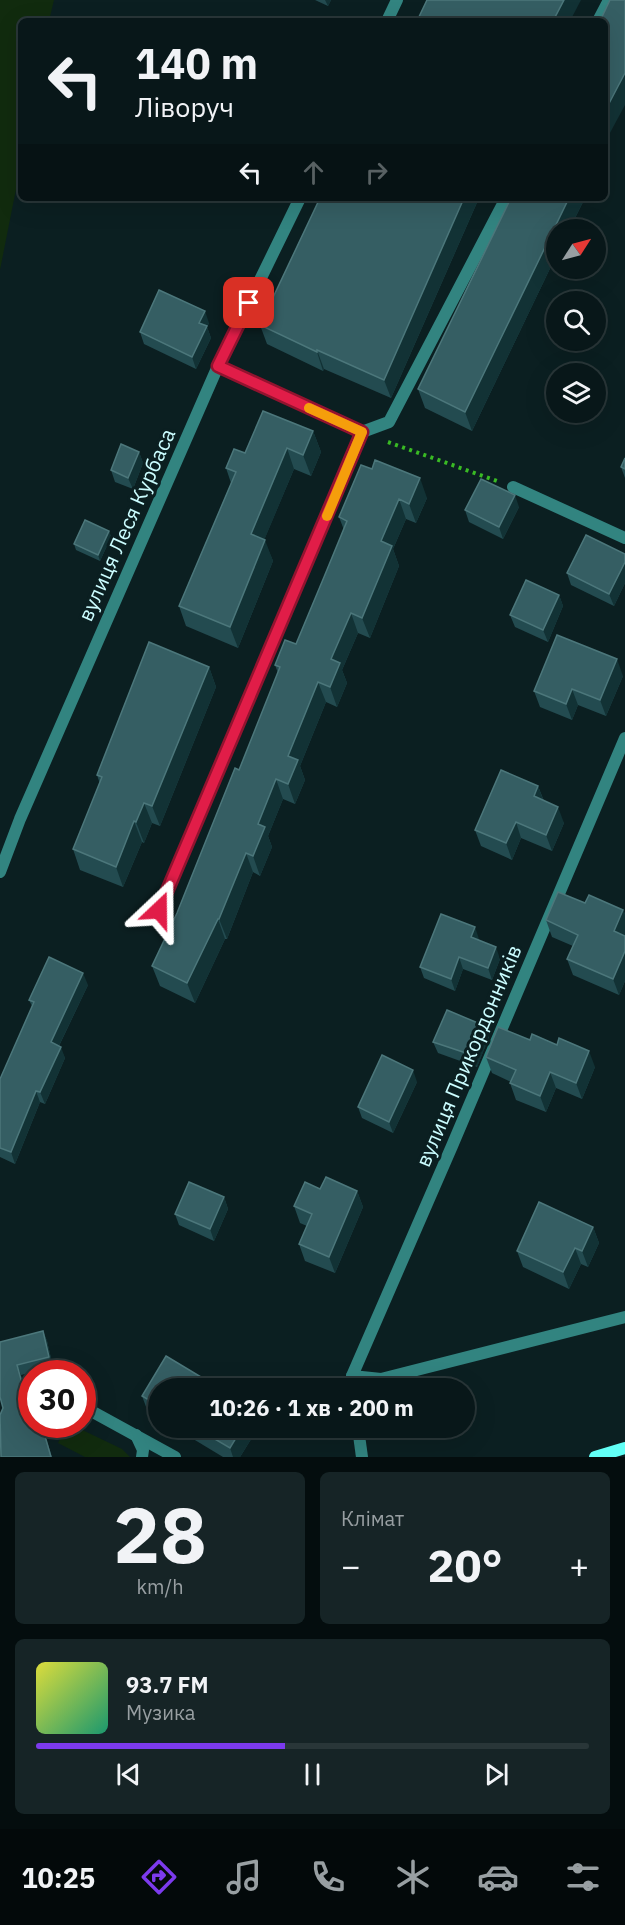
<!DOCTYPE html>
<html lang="uk">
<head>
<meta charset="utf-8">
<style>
  body { margin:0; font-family:"IBM Plex Sans",sans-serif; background:#162426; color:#f1f3f6; height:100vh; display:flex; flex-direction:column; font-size:22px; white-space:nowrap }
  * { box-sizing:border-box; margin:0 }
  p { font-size:20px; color:#989fa2 }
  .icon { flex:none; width:33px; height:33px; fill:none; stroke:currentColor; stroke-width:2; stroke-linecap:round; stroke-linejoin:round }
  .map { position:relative; height:1457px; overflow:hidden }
  .drawer { display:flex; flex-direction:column; gap:15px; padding:15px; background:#040d0e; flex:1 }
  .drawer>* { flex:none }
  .banner { position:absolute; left:18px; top:18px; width:590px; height:183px; border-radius:9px; box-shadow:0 6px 24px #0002,0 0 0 2px #293638; background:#081719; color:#f1f3f6; overflow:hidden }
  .needle { width:39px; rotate:54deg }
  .tools { position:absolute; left:546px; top:219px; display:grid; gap:12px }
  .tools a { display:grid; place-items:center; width:60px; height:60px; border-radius:50%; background:#081719; box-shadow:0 6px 24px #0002,0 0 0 2px #293638; font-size:30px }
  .speed { position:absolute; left:18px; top:1360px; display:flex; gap:12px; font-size:30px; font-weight:700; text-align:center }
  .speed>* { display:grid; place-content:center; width:78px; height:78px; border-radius:50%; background:#081719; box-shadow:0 6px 24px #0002,0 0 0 2px #293638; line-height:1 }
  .speed .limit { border:9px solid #d22; background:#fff; color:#111 }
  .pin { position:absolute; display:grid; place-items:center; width:51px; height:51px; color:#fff; margin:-26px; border-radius:12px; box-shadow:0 3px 9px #0006 }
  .me { position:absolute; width:66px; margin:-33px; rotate:23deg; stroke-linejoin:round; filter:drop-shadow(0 0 4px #0008) }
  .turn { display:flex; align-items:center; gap:21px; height:126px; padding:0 18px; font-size:27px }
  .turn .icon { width:78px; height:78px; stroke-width:2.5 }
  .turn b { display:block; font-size:42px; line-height:51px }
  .lanes { display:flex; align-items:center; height:57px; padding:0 18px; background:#0003; justify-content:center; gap:30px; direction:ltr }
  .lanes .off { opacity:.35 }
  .big { font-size:45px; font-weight:700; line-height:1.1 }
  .drawer .tile { flex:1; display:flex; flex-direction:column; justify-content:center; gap:9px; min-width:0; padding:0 21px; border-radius:9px; background:#162426 }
  .drawer .dial { align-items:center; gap:0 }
  .dial b { font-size:78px; line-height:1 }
  .song { display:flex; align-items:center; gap:18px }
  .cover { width:72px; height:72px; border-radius:9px; background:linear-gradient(135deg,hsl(60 70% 55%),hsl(160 70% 35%)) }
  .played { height:6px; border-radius:3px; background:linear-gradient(90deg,#7c3aed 45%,#293638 45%) }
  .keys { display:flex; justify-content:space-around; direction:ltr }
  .heat { display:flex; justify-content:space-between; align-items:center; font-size:33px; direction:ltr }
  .drawer .tiles { flex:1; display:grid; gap:15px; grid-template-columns:1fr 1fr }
  .tile:last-child { grid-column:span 2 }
  .trip { position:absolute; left:148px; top:1378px; width:327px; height:60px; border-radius:30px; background:#081719; box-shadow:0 6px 24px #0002,0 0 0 2px #293638; font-weight:700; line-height:60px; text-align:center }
  .dock { display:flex; height:96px; justify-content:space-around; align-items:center; background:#03090a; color:#989fa2 }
  .dock .icon { width:42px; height:42px }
  .dock .active { color:#7c3aed }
  .dock b { font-size:27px; color:#f1f3f6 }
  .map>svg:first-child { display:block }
</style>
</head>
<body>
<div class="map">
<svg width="625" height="1457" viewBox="0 0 625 1457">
  <rect width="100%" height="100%" fill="#0b1f21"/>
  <g fill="#112b0e">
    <polygon points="0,0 54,0 49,21 21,21 21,164 0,270"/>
    <polygon points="67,1425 72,1425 122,1449 130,1457 85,1457 58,1443"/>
  </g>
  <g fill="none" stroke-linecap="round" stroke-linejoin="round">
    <polyline stroke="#39ba24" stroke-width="4" stroke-dasharray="3 4.5" stroke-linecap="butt" points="388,442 497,481"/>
    <g stroke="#328480" stroke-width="12">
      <polyline points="82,1406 175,1457"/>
      <polyline points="136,1435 143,1450 142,1457"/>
    </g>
    <g stroke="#328480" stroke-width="12">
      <polyline points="387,21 397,0"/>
      <polyline points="598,21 609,0"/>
      <polyline points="218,366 362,432"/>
      <polyline points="513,487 625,538"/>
      <polyline points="0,872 20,819 218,366 300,198"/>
      <polyline points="159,910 362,432 389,422 506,198"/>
      <polyline points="352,1376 381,1379 625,1317"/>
      <polyline points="354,1389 352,1376 452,1146 625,738"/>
      <polyline points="358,1428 362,1457"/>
    </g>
    <polyline stroke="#62fff6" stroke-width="12" points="595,1457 625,1448"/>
  </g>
  <g fill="#234b50">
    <polygon points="315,0 331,0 328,6"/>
    <polygon points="320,198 479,198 391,398 324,369 323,371 267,344 260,325"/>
    <polygon points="511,198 585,198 569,230 556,230 556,256 472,431 425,408 418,389"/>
    <polygon points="209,323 207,327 211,338 196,369 144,344 140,332"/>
    <polygon points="313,431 321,452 311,476 294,469 264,540 273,561 238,648 186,626 179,606 231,483 226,468 245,453"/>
    <polygon points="139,452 143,463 133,489 115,482 111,470"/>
    <polygon points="625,458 625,478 621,467"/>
    <polygon points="361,465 427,498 416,523 406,519 393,549 399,566 370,638 358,633 342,670 347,683 337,707 326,702 300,766 305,780 295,804 283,799 268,836 272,847 260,876 253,872 227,939 225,939 195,1003 160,986 152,966 177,913 239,770 278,673 275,665 296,644 324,577 344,530 339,517"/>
    <polygon points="519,507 503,539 469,522 465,510"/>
    <polygon points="109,531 111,537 100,561 76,550 74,544"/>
    <polygon points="625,554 625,583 614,606 571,585 567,573"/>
    <polygon points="559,595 563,606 548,642 515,627 510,615"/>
    <polygon points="209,667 216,687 160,826 152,823 144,843 142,842 123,887 80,870 73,849 100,784 97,775"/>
    <polygon points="623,676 606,716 578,705 572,720 540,707 534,691"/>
    <polygon points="538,786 544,801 564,823 552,851 521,838 512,860 481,846 475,830"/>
    <polygon points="585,903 623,910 625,914 625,981 619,995 573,975 567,959 573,946 552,937 546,920"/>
    <polygon points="479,939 478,940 500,959 492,980 463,969 455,991 424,978 420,967"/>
    <polygon points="88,985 59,1046 65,1058 45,1104 40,1102 15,1164 0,1157 0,1079 32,1006 29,1000"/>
    <polygon points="489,1037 477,1067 438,1053 433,1042"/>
    <polygon points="486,1057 595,1067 582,1099 556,1088 546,1112 516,1100 510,1083 511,1082 492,1073"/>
    <polygon points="417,1082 393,1133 362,1118 358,1107"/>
    <polygon points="320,1189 357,1191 363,1207 335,1273 305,1261 299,1244 307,1226 300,1223 294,1206"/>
    <polygon points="224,1197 228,1209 214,1241 179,1225 175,1214"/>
    <polygon points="593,1227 599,1243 588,1267 581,1264 569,1289 523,1267 517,1251"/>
    <polygon points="43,1331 47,1341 53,1367 21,1375 29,1408 43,1429 52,1457 1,1457 3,1408 0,1342"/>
    <polygon points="159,1389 159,1419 148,1412 142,1396"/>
    <polygon points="175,1428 258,1428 240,1457 223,1457"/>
  </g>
  <g fill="#123235">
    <polygon points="325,0 331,0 328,6"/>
    <polygon points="564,0 581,0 570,21 553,21"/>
    <polygon points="625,73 625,105 604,144 604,113"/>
    <polygon points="464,198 479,198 391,398 384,380"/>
    <polygon points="569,198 585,198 569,230 556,230 556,256 472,431 465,412"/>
    <polygon points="205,311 209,323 207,327 211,338 196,369 192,357 199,323"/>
    <polygon points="317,350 324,369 323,371 317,352"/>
    <polygon points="313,431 321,452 311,476 303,455"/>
    <polygon points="287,448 294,469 258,555 251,534"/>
    <polygon points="139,452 143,463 133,489 128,478"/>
    <polygon points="420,478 427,498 416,523 409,504"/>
    <polygon points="515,495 519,507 503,539 499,527"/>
    <polygon points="399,499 406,519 393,549 399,566 370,638 362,618 381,541"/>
    <polygon points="109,531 111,537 100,561 98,555"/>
    <polygon points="265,540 273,561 238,648 230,627"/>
    <polygon points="625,562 625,583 614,606 609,594"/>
    <polygon points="559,595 563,606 548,642 543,630"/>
    <polygon points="351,613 358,633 342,670 347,683 337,707 330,687 331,659"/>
    <polygon points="617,659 623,676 606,716 600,700"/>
    <polygon points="209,667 216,687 160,826 152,806"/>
    <polygon points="318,682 326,702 300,766 305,780 295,804 288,784 288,756"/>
    <polygon points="572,689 578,705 572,720 566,704"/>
    <polygon points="276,779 283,799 268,836 272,847 260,876 253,856 258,824"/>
    <polygon points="538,786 544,802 534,796"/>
    <polygon points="144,803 152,823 144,843 136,822"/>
    <polygon points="558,807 564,823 552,851 546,835"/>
    <polygon points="134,821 142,842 123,887 116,867"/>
    <polygon points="516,822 521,838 512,860 506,843"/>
    <polygon points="246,853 253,872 227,939 219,919"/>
    <polygon points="623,910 625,914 625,936 614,931"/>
    <polygon points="218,919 225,939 195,1003 187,983"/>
    <polygon points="475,927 479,939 475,949 471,937"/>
    <polygon points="496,947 500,959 492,980 488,968"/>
    <polygon points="625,951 625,981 619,995 613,979"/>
    <polygon points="459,957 463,969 455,991 451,979"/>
    <polygon points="83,973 88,985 55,1054 51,1042"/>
    <polygon points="485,1026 489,1037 477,1067 472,1055"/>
    <polygon points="61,1047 65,1058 45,1104 40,1092"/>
    <polygon points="589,1051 595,1067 582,1099 576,1083"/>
    <polygon points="413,1070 417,1082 393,1133 389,1122"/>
    <polygon points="550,1072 556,1088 546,1112 540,1096"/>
    <polygon points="36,1091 40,1102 15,1164 11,1152"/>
    <polygon points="357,1191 363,1207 335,1273 329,1257"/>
    <polygon points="224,1197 228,1209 214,1241 210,1229"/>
    <polygon points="593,1227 599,1243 588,1267 582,1251"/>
    <polygon points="575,1248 581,1264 569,1289 563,1272"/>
    <polygon points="43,1331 47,1341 53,1367 49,1357"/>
    <polygon points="17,1365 21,1375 31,1416 28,1405"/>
    <polygon points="242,1428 258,1428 240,1457 233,1457 230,1448"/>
  </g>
  <g fill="#355e63" stroke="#4c777b" stroke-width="1.5">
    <polygon points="427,0 564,0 553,21 417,21"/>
    <polygon points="610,0 625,0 625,73 604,113 604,21 600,21"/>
    <polygon points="320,198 464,198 384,380 317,350 317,352 260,325"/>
    <polygon points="511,198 569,198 465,412 418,389"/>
    <polygon points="159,290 205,311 199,323 207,326 192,357 140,332"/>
    <polygon points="263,411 313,431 303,455 287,448 251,534 265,540 230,627 179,606 236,472 226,468 234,449 245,453"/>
    <polygon points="121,444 139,452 128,478 111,470"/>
    <polygon points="625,458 625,469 621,467"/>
    <polygon points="375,460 420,478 409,504 399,499 381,541 392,546 362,618 351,613 331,659 340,663 330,687 318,682 288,756 298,760 288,784 276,779 258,824 265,827 253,856 246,853 219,919 218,919 187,983 152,966 177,913 235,768 239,770 280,667 275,665 285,640 296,644 324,577 347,521 339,517 361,465 372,469"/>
    <polygon points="481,479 515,495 499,527 465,510"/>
    <polygon points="85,520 109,531 98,555 74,544"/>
    <polygon points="586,535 625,554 625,562 609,594 567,573"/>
    <polygon points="526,580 559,595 543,630 510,615"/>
    <polygon points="557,635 617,659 600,700 572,689 566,704 534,691"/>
    <polygon points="149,642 209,667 152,806 144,803 136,822 134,821 116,867 73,849 102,777 97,775"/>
    <polygon points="501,770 538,786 534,796 558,807 546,835 516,822 506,843 475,830"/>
    <polygon points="558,892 585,903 589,895 623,910 614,931 625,936 625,951 613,979 567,959 578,935 546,920"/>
    <polygon points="441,914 475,927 471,937 496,947 488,968 459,957 451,979 420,967"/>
    <polygon points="49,957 83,973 51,1042 61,1047 40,1092 36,1091 11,1152 0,1148 0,1079 34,1002 29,1000"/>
    <polygon points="447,1010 485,1026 472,1055 433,1042"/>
    <polygon points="498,1027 530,1040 532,1034 557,1045 559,1038 589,1051 576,1083 550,1072 540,1096 510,1083 516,1070 486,1057"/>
    <polygon points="382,1055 413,1070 389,1122 358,1107"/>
    <polygon points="326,1177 357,1191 329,1257 299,1244 312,1214 294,1206 305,1182 320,1189"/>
    <polygon points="189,1182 224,1197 210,1229 175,1214"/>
    <polygon points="539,1202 593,1227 582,1251 575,1248 563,1272 517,1251"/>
    <polygon points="43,1331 49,1357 17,1365 28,1405 32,1411 32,1425 41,1425 43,1429 51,1457 1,1457 0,1415 3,1408 0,1397 0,1342"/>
    <polygon points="166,1356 221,1389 159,1389 159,1406 142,1396"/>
    <polygon points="196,1428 242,1428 230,1448"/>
  </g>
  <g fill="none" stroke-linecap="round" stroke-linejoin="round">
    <defs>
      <polyline id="route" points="159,910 362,432 218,366 249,303"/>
    </defs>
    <use href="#route" stroke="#92132f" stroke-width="15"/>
    <use href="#route" stroke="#e11d48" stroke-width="10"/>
    <polyline stroke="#f59e0b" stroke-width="10" points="309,408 362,432 327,516"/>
  </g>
  <g text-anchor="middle" stroke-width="6" stroke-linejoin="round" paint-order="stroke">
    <g font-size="21" fill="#cbfdff" stroke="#0b1f21">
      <text transform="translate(127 525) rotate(-66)" y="7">вулиця Леся Курбаса</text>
      <text transform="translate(469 1056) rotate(-67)" y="7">вулиця Прикордонників</text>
    </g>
  </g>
</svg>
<div class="tools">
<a><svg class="needle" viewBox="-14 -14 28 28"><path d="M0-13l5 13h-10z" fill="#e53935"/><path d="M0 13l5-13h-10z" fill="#989fa2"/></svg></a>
<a><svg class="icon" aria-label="search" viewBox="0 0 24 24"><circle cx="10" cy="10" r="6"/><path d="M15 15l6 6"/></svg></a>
<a><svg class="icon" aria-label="layers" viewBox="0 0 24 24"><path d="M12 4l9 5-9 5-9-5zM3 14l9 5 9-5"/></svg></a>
</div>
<div class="speed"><div class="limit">30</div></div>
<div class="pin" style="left:249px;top:303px;background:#d93025"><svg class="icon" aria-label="arrive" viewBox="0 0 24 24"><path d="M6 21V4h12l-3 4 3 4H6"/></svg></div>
<svg class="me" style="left:159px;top:910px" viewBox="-20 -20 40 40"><path d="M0-17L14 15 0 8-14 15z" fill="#e11d48" stroke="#fff" stroke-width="4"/></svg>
<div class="trip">10:26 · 1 хв · 200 m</div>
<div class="banner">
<div class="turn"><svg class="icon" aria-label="left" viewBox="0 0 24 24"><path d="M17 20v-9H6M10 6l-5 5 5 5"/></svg><div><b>140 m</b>Ліворуч</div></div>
<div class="lanes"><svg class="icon" aria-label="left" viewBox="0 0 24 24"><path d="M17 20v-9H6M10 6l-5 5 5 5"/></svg><svg class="icon off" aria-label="ahead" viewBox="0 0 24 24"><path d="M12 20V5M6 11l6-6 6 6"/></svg><svg class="icon off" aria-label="right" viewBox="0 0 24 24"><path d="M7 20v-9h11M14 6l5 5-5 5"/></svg></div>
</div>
</div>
<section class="drawer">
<div class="tiles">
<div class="tile dial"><b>28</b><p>km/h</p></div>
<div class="tile"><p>Клімат</p>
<div class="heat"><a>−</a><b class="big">20°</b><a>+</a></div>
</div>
<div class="tile">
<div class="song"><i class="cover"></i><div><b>93.7 FM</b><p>Музика</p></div></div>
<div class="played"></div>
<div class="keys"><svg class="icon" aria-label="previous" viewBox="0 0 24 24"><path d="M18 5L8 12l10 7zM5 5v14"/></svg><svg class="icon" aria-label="pause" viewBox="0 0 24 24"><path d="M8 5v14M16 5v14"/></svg><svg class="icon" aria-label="next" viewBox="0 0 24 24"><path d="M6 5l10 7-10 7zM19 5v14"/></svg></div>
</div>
</div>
</section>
<nav class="dock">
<b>10:25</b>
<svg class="icon active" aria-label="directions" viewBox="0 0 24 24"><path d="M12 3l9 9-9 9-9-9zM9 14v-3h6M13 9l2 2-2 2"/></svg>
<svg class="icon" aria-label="music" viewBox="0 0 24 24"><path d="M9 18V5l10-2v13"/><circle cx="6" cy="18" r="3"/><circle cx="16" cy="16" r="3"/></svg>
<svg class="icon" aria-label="phone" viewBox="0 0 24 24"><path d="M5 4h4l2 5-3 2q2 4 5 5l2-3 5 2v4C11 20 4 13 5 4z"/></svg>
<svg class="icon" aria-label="climate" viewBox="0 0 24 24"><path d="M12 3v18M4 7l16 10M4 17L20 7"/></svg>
<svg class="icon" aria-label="car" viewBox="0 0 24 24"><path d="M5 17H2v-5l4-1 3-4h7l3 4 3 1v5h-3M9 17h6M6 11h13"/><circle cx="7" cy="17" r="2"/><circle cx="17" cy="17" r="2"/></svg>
<svg class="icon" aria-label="filters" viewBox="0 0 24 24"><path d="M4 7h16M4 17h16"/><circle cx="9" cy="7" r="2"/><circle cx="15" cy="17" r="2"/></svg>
</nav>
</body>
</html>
